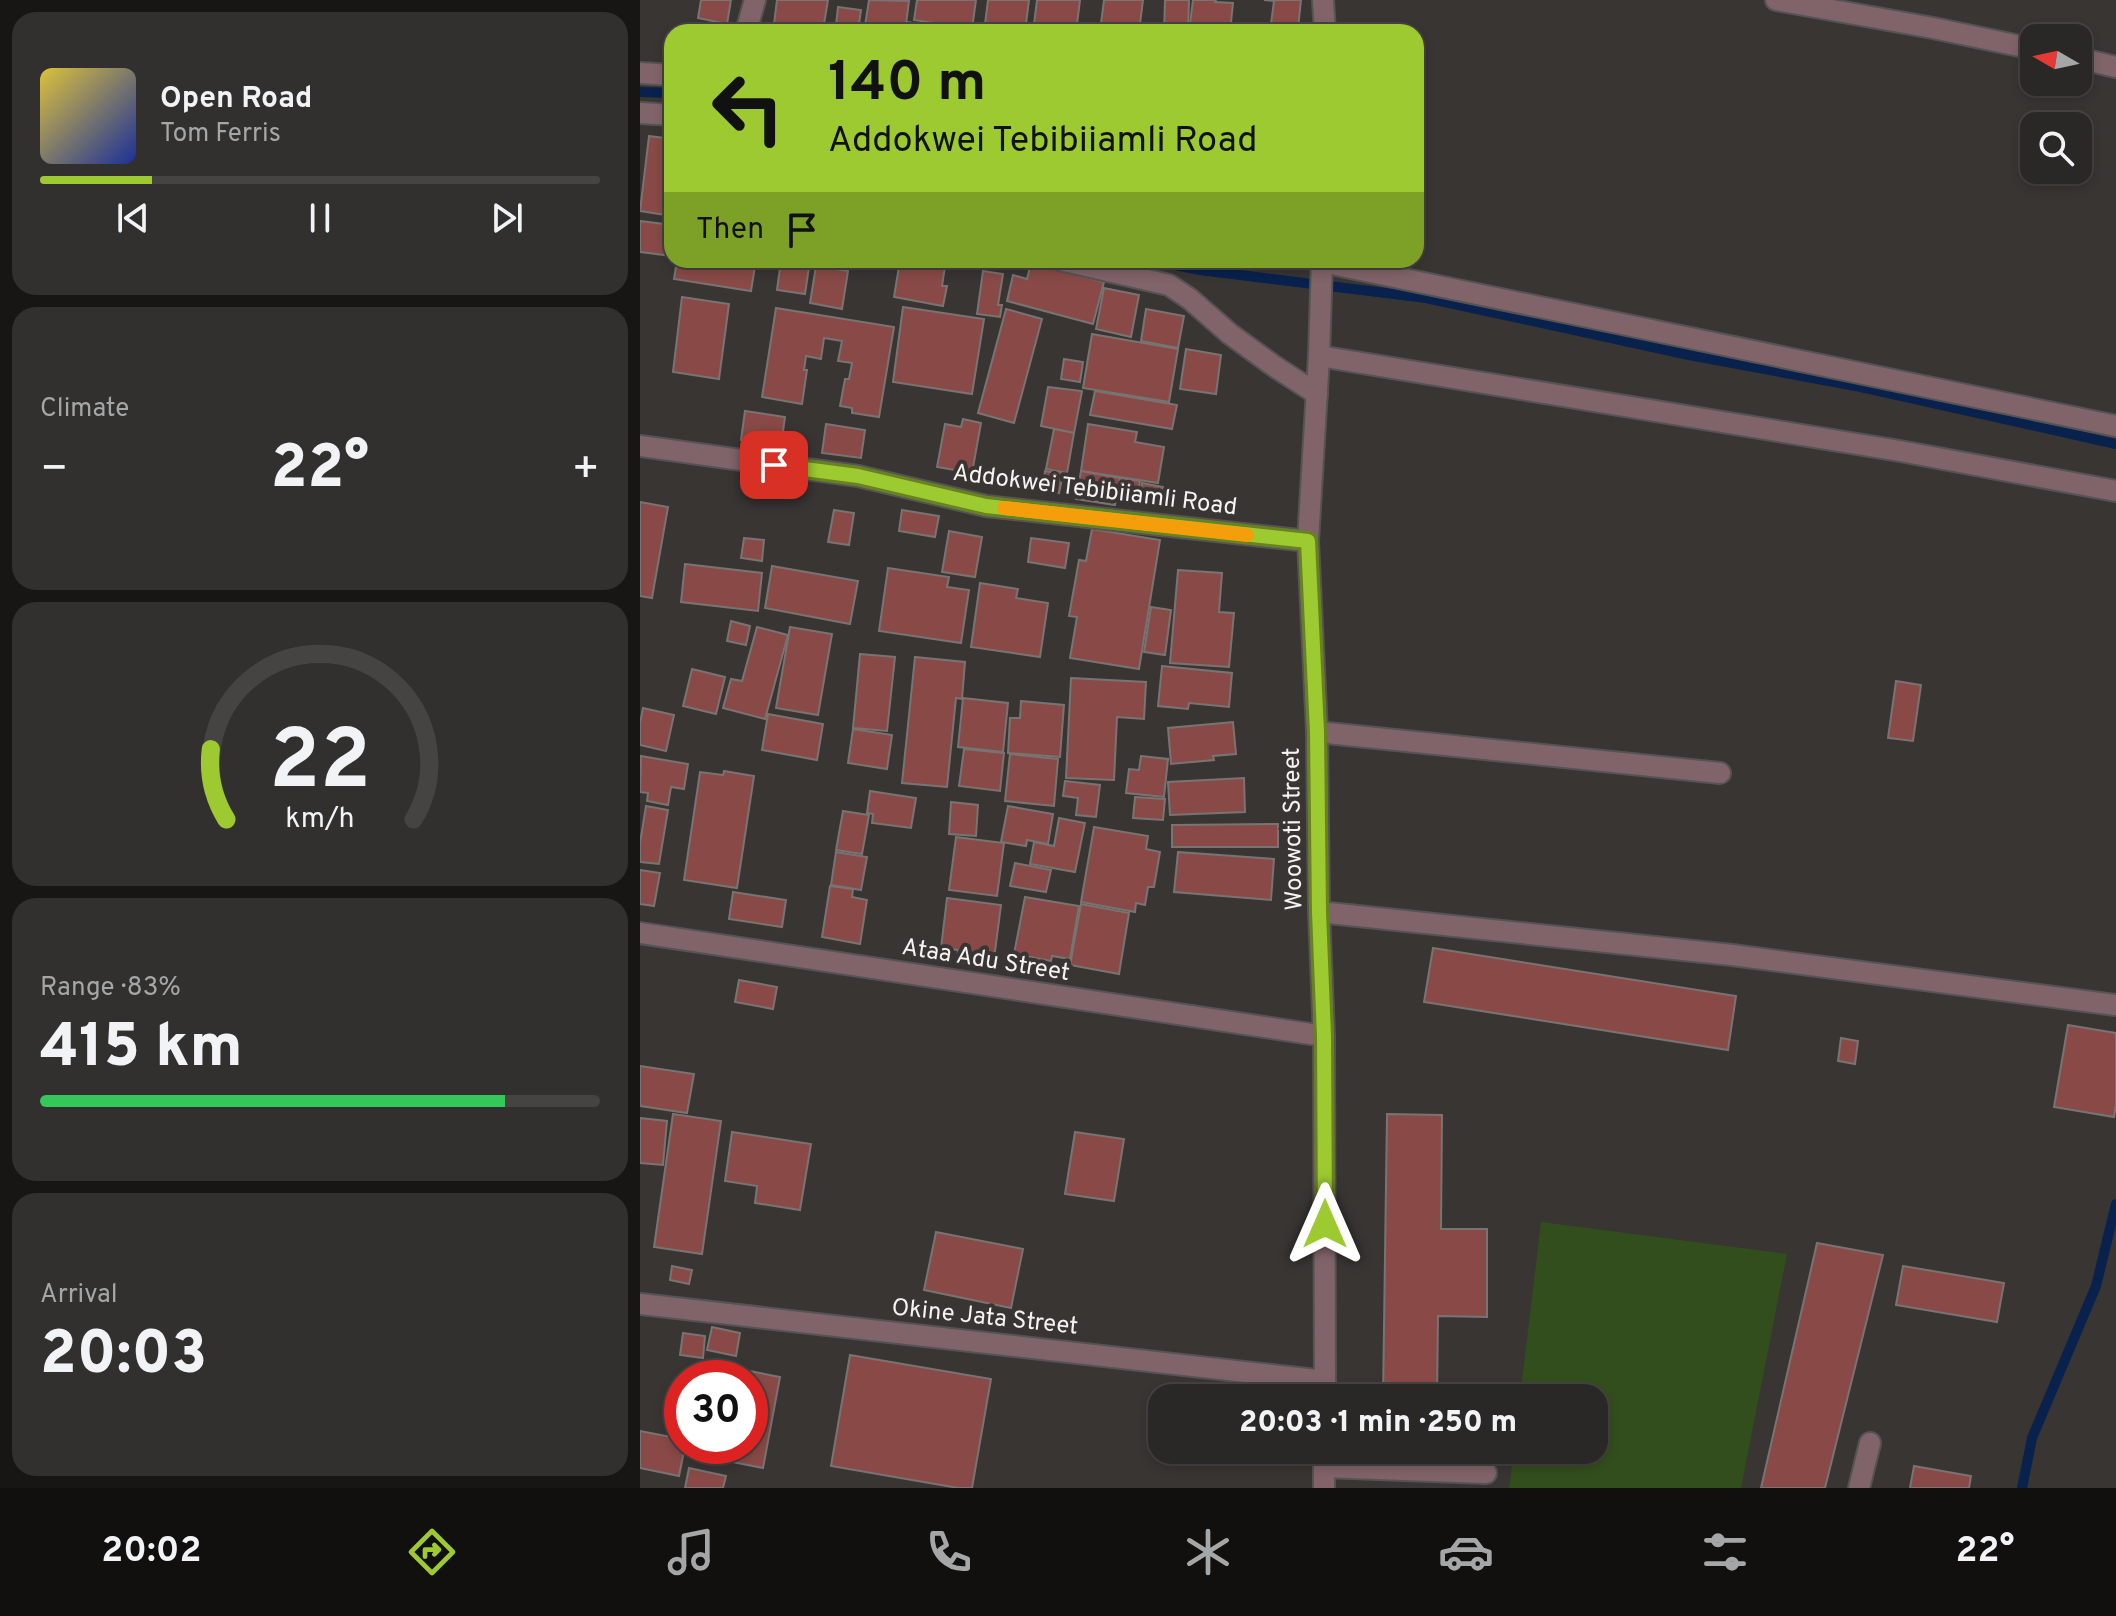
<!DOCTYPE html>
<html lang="en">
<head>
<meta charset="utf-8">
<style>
  body { margin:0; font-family:Overpass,sans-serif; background:#32302e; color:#f1f3f6; height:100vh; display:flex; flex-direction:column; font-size:30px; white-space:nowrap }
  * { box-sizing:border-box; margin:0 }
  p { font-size:26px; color:#a5a6a7 }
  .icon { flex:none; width:44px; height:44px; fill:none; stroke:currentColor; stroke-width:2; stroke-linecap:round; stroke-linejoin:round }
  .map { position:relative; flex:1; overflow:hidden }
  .drawer { display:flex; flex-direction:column; gap:12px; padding:12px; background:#171615; width:640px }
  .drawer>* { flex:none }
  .top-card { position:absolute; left:24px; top:24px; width:760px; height:244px; border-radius:24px; box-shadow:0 4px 12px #0003,0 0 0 2px #464443; background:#9dca30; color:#111; overflow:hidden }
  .needle { width:52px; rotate:279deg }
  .tools { position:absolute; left:1380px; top:24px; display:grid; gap:16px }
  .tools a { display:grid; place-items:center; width:72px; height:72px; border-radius:16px; background:#2a2826; box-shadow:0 4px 12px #0003,0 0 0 2px #464443; font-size:40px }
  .speed { position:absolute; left:24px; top:1360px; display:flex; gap:16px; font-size:40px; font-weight:700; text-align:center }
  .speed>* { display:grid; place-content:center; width:104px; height:104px; border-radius:50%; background:#2a2826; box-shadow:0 4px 12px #0003,0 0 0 2px #464443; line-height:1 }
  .speed .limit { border:12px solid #d22; background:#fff; color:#111 }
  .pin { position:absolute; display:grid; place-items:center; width:68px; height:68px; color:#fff; margin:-34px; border-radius:16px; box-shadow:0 4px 12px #0006 }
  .me { position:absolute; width:88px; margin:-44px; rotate:0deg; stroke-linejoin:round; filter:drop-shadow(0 0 6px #0008) }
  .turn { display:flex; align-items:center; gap:28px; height:168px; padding:0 32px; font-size:36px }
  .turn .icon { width:104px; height:104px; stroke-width:2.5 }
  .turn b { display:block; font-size:56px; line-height:68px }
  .then { display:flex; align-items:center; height:76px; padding:0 32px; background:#0003; gap:16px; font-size:30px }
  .big { font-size:60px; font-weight:800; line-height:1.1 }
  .drawer .tile { flex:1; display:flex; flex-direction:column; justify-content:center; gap:12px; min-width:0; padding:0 28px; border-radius:24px; background:#32302e }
  .drawer .dial { align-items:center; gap:0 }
  .dial svg { height:208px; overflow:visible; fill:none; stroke:#464443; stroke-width:7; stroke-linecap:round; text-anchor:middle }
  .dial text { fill:#f1f3f6; stroke:none }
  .song { display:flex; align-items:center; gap:24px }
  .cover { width:96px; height:96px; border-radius:12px; background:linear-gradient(135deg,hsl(50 70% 55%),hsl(230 70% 35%)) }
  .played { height:8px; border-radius:4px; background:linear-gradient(90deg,#9dca30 20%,#464443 20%) }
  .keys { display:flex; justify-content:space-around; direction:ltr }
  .heat { display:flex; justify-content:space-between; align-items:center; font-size:44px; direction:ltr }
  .charge { height:12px; border-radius:6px; background:linear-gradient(90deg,#34c759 83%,#464443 0) }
  .trip { position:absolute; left:508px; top:1384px; width:460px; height:80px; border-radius:24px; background:#2a2826; box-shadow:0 4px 12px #0003,0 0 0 2px #464443; font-weight:800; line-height:80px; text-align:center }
  .menu { display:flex; height:128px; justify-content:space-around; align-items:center; background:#11100f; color:#a5a6a7 }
  .menu .icon { width:56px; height:56px }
  .menu .on { color:#9dca30 }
  .menu b { font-size:36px; color:#f1f3f6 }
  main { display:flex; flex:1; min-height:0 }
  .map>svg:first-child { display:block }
</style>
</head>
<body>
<main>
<section class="drawer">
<div class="tile">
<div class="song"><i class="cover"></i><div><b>Open Road</b><p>Tom Ferris</p></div></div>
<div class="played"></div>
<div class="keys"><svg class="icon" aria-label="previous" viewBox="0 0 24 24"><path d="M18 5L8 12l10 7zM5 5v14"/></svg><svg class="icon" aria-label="pause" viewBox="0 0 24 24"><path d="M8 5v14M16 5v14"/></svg><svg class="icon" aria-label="next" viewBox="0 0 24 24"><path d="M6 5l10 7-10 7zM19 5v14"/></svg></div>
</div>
<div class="tile"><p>Climate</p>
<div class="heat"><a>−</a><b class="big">22°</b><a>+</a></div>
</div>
<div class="tile dial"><svg viewBox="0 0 100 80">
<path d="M14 69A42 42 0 1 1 86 69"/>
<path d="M14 69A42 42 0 0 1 8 42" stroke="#9dca30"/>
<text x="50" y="56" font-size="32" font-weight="700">22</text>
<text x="50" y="72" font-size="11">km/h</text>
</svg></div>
<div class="tile"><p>Range · 83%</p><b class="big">415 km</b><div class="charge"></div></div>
<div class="tile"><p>Arrival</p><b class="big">20:03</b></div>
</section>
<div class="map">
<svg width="1476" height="1488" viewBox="0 0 1476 1488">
  <rect width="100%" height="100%" fill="#383533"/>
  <polygon fill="#334e1d" points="901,1222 1147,1254 1101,1488 869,1488 874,1450 954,1450 954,1398 880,1398"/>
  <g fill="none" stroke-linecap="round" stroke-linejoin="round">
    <g stroke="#08224d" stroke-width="10">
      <polyline points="0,92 32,93"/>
      <polyline points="510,260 560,270 786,298 1049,355 1221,387 1476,444"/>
      <polyline points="1382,1488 1392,1438 1456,1286 1476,1204"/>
    </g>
  </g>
  <g fill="#894a47" stroke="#787473" stroke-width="2">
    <polygon points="61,0 91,0 87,24 58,18"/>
    <polygon points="137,0 188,0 184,24 177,23 175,32 133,32"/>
    <polygon points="229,0 269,1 265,32 224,32"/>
    <polygon points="277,0 336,0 332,29 274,20"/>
    <polygon points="348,0 389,0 385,32 344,32"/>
    <polygon points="397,0 440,0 436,32 393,32"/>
    <polygon points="464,0 503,0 499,32 460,31"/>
    <polygon points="525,0 549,0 548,32 524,32"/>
    <polygon points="553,0 576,0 575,2 593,3 590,32 549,32"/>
    <polygon points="624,0 661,0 658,28 631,24 634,1"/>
    <polygon points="198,7 221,10 218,32 187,32 189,23 196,25"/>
    <polygon points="267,22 331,32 266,32"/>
    <polygon points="9,136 32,139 32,216 0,211"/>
    <polygon points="0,221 32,225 32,256 0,252"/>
    <polygon points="37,260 116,260 111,291 34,279"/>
    <polygon points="141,260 170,260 165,294 137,290"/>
    <polygon points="260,260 306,260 302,286 307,286 303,306 254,297"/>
    <polygon points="391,263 464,282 453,324 367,301 373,275 387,279"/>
    <polygon points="176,266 208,271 202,309 170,303"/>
    <polygon points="343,271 363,274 358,305 362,305 360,317 337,314"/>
    <polygon points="464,288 499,295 491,337 456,329"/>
    <polygon points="42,297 89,304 79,379 33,372"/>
    <polygon points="263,307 344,319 332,394 253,382"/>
    <polygon points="136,308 254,327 239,417 212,413 212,408 200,406 205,379 209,379 212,363 198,361 202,341 184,338 181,359 166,356 164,370 167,370 162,404 122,397"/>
    <polygon points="366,309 402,319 374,423 338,413"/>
    <polygon points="506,309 544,316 538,348 501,341"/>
    <polygon points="452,334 538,349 529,402 443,388"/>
    <polygon points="546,349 581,355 576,394 540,389"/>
    <polygon points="424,359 443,362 440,382 421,379"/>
    <polygon points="408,387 442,391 434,433 401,426"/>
    <polygon points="455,391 537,405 532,429 450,415"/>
    <polygon points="105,411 145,417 141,446 101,440"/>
    <polygon points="323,419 341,423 332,473 297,467 305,424 321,427"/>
    <polygon points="186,424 225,430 221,458 182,453"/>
    <polygon points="448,424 497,432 495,442 524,447 518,483 441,471"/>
    <polygon points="414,429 434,433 427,473 406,469"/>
    <polygon points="405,471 423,474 419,493 402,490"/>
    <polygon points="441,471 480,478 475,505 436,499"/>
    <polygon points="427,475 439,477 436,495 425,493"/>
    <polygon points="482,478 500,481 496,503 479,501"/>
    <polygon points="502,483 523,487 520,507 499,504"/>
    <polygon points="0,502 28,507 12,598 0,596"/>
    <polygon points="194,510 214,513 209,545 188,542"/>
    <polygon points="262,510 299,516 295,537 259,531"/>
    <polygon points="452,529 520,540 499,669 430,658 437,617 429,616 439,560 446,561"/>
    <polygon points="309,531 342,537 335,577 302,572"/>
    <polygon points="104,538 124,540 122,561 101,558"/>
    <polygon points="391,538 429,543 425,568 388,562"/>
    <polygon points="45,564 122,573 118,611 41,602"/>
    <polygon points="132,566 218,581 210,624 125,608"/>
    <polygon points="248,568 309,577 307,587 329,590 321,643 239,631"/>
    <polygon points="538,570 582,573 579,612 594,613 589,667 530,663"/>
    <polygon points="340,583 378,589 376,598 408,603 400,657 331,647"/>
    <polygon points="511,607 531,610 525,655 504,652"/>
    <polygon points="91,621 110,626 106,645 87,641"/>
    <polygon points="117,627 148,635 125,719 83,708 91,679 102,681"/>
    <polygon points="150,627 192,634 178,715 136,708"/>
    <polygon points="220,654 255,657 247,731 213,728"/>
    <polygon points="275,657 325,662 322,699 316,698 307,787 262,783"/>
    <polygon points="522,666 592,673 589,707 549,703 548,709 518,706"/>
    <polygon points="52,669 85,677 76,714 43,706"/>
    <polygon points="431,678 506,682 504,719 477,717 474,780 426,778"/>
    <polygon points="1256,681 1281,685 1273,741 1248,738"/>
    <polygon points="323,698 368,703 363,752 318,747"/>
    <polygon points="381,701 424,705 420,757 368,753 370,718 380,718"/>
    <polygon points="3,708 34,715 26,751 0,745 0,723"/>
    <polygon points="128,714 183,724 177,760 122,750"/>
    <polygon points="593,722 596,754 573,756 574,760 531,764 528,728"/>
    <polygon points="213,729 252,735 247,769 208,763"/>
    <polygon points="324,749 364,753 360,791 319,786"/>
    <polygon points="370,754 418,759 414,806 365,801"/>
    <polygon points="1,756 48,764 44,789 31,787 28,805 7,801 8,793 0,792"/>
    <polygon points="501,756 528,759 524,797 486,793 489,769 499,770"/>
    <polygon points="84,771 114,776 97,888 44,880 60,772 83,775"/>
    <polygon points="604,778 605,812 530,815 528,782"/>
    <polygon points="425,781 460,785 456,817 436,815 438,798 423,796"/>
    <polygon points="230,791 276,798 271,828 232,823 233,814 227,813"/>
    <polygon points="495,797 525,799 523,820 493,818"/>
    <polygon points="311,802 338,805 336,836 309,834"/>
    <polygon points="6,806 28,810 19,864 0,862 0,843"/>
    <polygon points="368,806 413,814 408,844 387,840 386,846 361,842"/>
    <polygon points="203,811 229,815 222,854 196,850"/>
    <polygon points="419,818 445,823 435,872 390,864 394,842 414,846"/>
    <polygon points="638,824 638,847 532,847 532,825"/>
    <polygon points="454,827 508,836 506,849 520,852 514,887 508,887 505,905 496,903 495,912 441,902"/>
    <polygon points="316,837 364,843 357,896 309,890"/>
    <polygon points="196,852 227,857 221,890 191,885"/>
    <polygon points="538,852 634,859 631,900 534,892"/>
    <polygon points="375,863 411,870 406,892 370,886"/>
    <polygon points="0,870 20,873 14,906 0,904"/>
    <polygon points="190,886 213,889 212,897 227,900 220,944 182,937"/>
    <polygon points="93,892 146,900 142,927 89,919"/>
    <polygon points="385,897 439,906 430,959 412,956 411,961 374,954"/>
    <polygon points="307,898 361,905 353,967 317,962 318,950 301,948"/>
    <polygon points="441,904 489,913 479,974 430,965"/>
    <polygon points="793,948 1096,996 1088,1050 784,1002"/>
    <polygon points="99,980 137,987 133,1009 95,1002"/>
    <polygon points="1428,1025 1476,1033 1476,1104 1474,1117 1414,1107"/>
    <polygon points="1201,1038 1218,1041 1215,1064 1198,1061"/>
    <polygon points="0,1066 54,1074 47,1113 0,1106"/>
    <polygon points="33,1114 81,1121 62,1254 14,1247"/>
    <polygon points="747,1114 802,1115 801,1229 847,1229 847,1317 798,1316 797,1398 743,1398"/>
    <polygon points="0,1118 27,1121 23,1165 0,1163"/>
    <polygon points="92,1132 171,1144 160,1210 115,1203 117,1186 85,1181"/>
    <polygon points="435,1132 484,1139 474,1201 425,1194"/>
    <polygon points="296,1232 383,1249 371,1308 284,1290"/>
    <polygon points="1177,1243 1243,1255 1185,1488 1121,1488"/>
    <polygon points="32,1266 52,1270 49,1284 30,1280"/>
    <polygon points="1263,1266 1364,1283 1357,1322 1256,1305"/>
    <polygon points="72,1327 100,1333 96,1356 67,1350"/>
    <polygon points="43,1333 65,1336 63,1358 40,1355"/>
    <polygon points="210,1355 351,1379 332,1488 318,1488 191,1466"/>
    <polygon points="69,1363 140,1377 123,1468 52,1454 53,1446 110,1446 110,1378 66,1378"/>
    <polygon points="0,1431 42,1439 42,1446 45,1446 39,1476 0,1468"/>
    <polygon points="1274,1466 1331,1476 1329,1488 1270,1488"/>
    <polygon points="49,1468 86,1476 83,1488 45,1488"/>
  </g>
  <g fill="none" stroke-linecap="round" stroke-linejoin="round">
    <defs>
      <g id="minor">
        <polyline points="683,0 685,32"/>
        <polyline points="1136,0 1293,28 1394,49"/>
        <polyline points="106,32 115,0"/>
        <polyline points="1438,58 1476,67"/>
        <polyline points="0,73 32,75"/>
        <polyline points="0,113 32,115"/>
        <polyline points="420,260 529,285 550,299 590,334 634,366 677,394"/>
        <polyline points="682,260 679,356 668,541 677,732 679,912 684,1036 685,1398"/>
        <polyline points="682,262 1476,426"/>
        <polyline points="679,356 1260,451 1476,491"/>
        <polyline points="0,446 218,476 346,506 668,541"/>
        <polyline points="677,732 1080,773"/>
        <polyline points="679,912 1092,955 1476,1005"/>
        <polyline points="0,933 684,1036"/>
        <polyline points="0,1304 685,1381"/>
        <polyline points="684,1467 846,1473"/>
        <polyline points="684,1488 684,1450"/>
        <polyline points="1219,1488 1230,1443"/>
      </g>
    </defs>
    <use href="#minor" stroke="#565452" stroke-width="24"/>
    <use href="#minor" stroke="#81646a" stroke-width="20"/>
  </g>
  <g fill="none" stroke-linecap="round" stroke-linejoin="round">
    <defs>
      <polyline id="route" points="134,465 218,476 346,506 668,541 677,732 679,912 684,1036 685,1224"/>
    </defs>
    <use href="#route" stroke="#66831f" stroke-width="20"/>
    <use href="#route" stroke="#9dca30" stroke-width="14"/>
    <polyline stroke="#f59e0b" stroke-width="14" points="364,508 607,535"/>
  </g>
  <g text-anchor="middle" stroke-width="8" stroke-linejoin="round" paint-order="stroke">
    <g font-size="24" fill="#f6f4f3" stroke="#383533">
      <text transform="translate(455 489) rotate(7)" y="8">Addokwei Tebibiiamli Road</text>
      <text transform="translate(652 829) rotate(-91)" y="8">Woowoti Street</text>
      <text transform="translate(346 959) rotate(9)" y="8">Ataa Adu Street</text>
      <text transform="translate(345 1316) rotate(6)" y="8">Okine Jata Street</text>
    </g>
  </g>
</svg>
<div class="tools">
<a><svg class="needle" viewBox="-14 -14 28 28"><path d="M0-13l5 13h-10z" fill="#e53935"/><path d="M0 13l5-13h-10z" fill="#a5a6a7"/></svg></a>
<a><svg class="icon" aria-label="search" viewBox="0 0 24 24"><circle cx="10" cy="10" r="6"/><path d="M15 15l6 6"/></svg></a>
</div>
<div class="speed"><div class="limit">30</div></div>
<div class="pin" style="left:134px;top:465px;background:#d93025"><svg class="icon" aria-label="arrive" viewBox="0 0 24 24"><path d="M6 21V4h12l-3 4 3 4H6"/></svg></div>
<svg class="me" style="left:685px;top:1224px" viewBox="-20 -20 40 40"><path d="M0-17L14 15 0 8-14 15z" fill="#9dca30" stroke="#fff" stroke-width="4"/></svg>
<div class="trip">20:03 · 1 min · 250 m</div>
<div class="top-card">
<div class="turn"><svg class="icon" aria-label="left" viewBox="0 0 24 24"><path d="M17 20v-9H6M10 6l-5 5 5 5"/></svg><div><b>140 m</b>Addokwei Tebibiiamli Road</div></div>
<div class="then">Then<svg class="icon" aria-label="arrive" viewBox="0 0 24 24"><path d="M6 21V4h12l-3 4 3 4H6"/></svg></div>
</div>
</div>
</main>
<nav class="menu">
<b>20:02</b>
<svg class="icon on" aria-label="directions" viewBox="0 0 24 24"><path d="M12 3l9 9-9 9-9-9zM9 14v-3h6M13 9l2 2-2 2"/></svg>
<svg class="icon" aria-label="music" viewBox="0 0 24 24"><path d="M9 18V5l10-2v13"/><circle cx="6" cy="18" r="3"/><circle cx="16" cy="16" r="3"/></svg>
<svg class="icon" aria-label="phone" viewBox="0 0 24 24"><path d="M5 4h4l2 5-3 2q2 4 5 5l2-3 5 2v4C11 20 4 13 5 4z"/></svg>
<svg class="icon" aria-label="climate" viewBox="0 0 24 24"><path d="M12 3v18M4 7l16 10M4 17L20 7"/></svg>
<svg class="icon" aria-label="car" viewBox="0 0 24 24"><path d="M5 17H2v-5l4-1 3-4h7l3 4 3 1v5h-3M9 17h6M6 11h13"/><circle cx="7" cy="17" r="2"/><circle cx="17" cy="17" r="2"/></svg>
<svg class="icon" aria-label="filters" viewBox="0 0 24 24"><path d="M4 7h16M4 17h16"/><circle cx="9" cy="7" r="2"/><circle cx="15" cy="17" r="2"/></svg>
<b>22°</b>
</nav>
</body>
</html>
